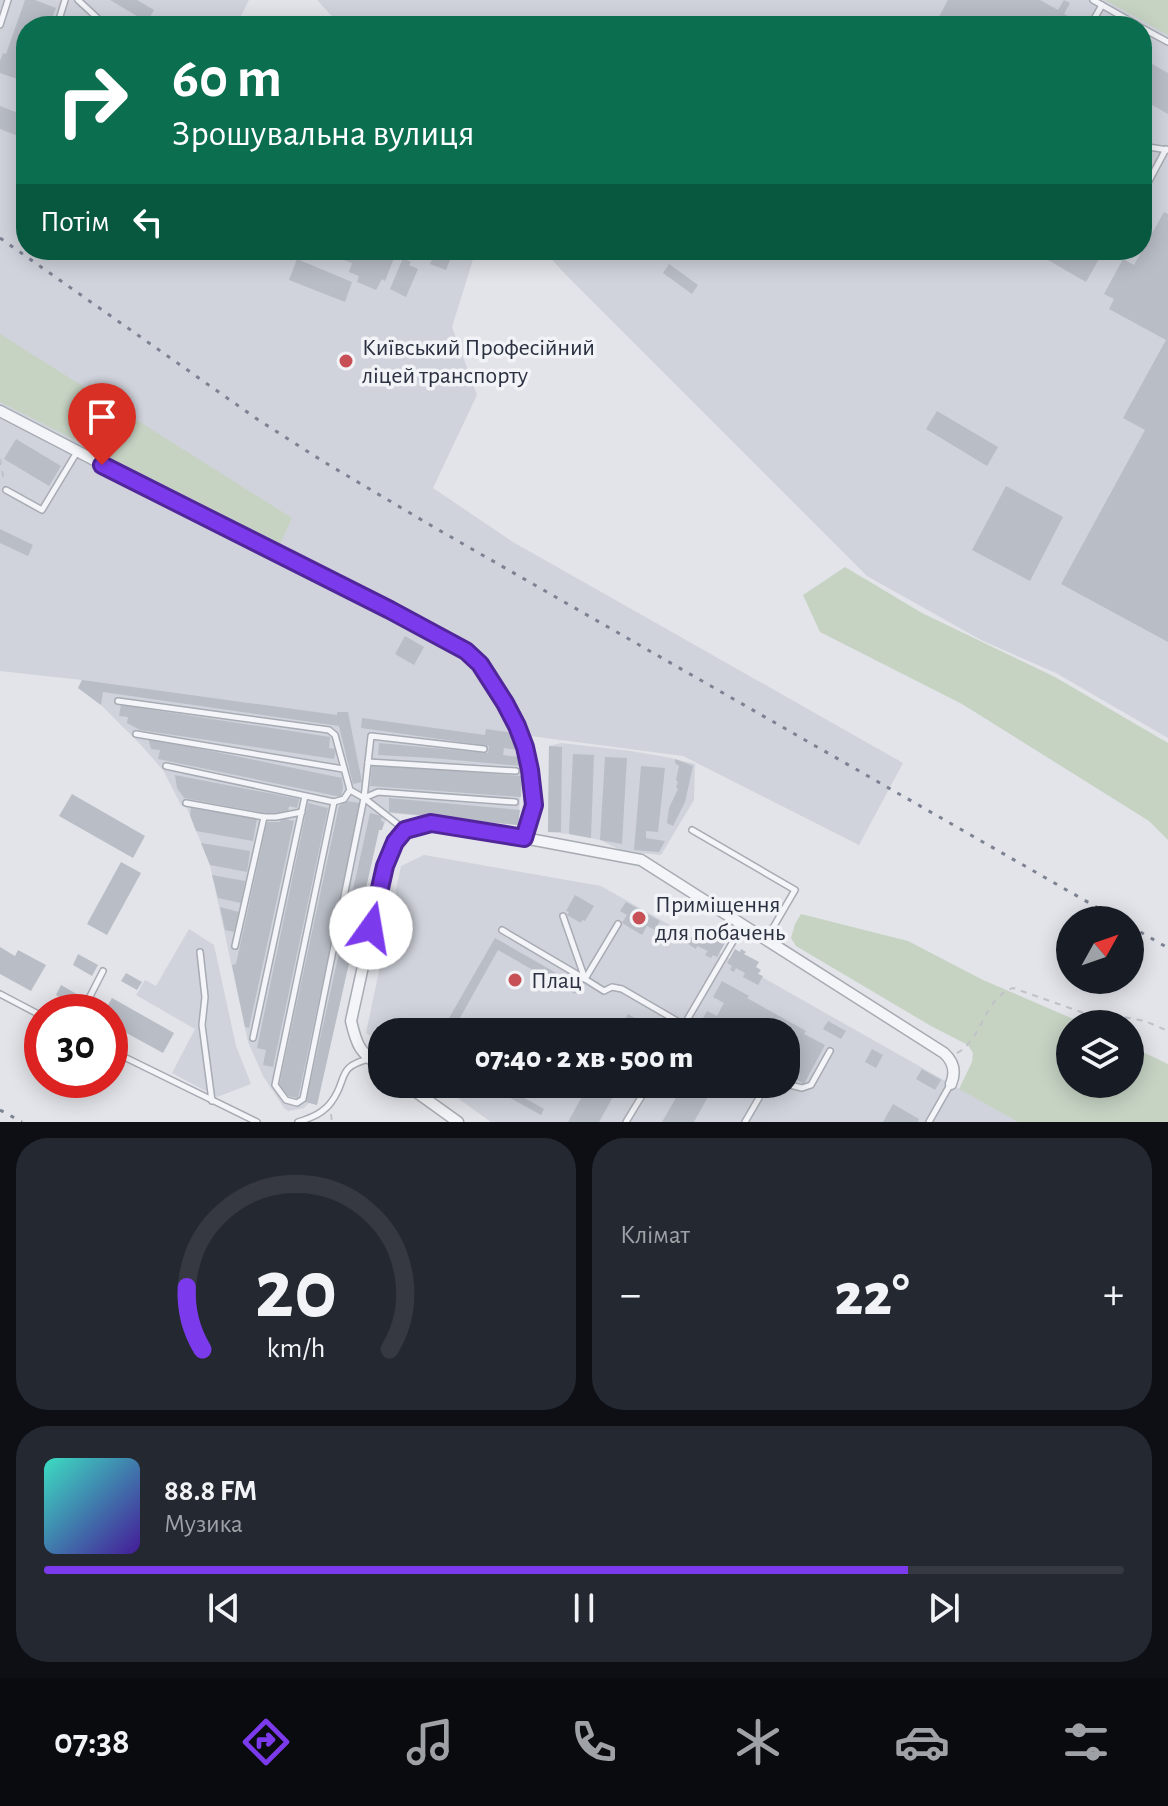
<!DOCTYPE html>
<html lang="uk">
<head>
<meta charset="utf-8">
<style>
  body { margin:0; font-family:"Alegreya Sans",sans-serif; background:#242831; color:#f1f3f6; height:100vh; display:flex; flex-direction:column; font-size:30px; white-space:nowrap }
  * { box-sizing:border-box; margin:0 }
  p { font-size:26px; color:#9ea1a6 }
  .icon { flex:none; width:44px; height:44px; fill:none; stroke:currentColor; stroke-width:2; stroke-linecap:round; stroke-linejoin:round }
  .map { position:relative; height:1122px; overflow:hidden }
  .drawer { display:flex; flex-direction:column; gap:16px; padding:16px; background:#0d0f14; flex:1 }
  .drawer>* { flex:none }
  .banner { position:absolute; left:16px; top:16px; width:1136px; height:244px; border-radius:32px; box-shadow:0 4px 20px #0003; background:#0b6e4f; color:#fff; overflow:hidden }
  .needle { width:52px; rotate:50deg }
  .buttons { position:absolute; left:1056px; top:906px; display:grid; gap:16px }
  .buttons a { display:grid; place-items:center; width:88px; height:88px; border-radius:50%; background:#171b24; box-shadow:0 4px 20px #0003; font-size:40px }
  .speed { position:absolute; left:24px; top:994px; display:flex; gap:16px; font-size:40px; font-weight:700; text-align:center }
  .speed>* { display:grid; place-content:center; width:104px; height:104px; border-radius:50%; background:#171b24; box-shadow:0 4px 20px #0003; line-height:1 }
  .speed .limit { border:12px solid #d22; background:#fff; color:#111 }
  .pin { position:absolute; display:grid; place-items:center; width:68px; height:68px; color:#fff; margin:-82px -34px; border-radius:50% 50% 50% 0; rotate:-45deg; box-shadow:0 0 8px #0007 }
  .pin .icon { rotate:45deg }
  .me { position:absolute; width:88px; margin:-44px; rotate:13deg; stroke-linejoin:round; filter:drop-shadow(0 0 6px #0008) }
  .turn { display:flex; align-items:center; gap:28px; height:168px; padding:0 24px; font-size:36px }
  .turn .icon { width:104px; height:104px; stroke-width:2.5 }
  .turn b { display:block; font-size:56px; line-height:68px }
  .then { display:flex; align-items:center; height:76px; padding:0 24px; background:#0003; gap:16px; font-size:30px }
  .big { font-size:60px; font-weight:800; line-height:1.1 }
  .drawer .widget { flex:1; display:flex; flex-direction:column; justify-content:center; gap:12px; min-width:0; padding:0 28px; border-radius:32px; background:#242831 }
  .drawer .dial { align-items:center; gap:0 }
  .dial svg { height:208px; overflow:visible; fill:none; stroke:#363941; stroke-width:7; stroke-linecap:round; text-anchor:middle }
  .dial text { fill:#f1f3f6; stroke:none }
  .song { display:flex; align-items:center; gap:24px }
  .cover { width:96px; height:96px; border-radius:12px; background:linear-gradient(135deg,hsl(170 70% 55%),hsl(260 70% 35%)) }
  .played { height:8px; border-radius:4px; background:linear-gradient(90deg,#7c3aed 80%,#363941 80%) }
  .keys { display:flex; justify-content:space-around; direction:ltr }
  .heat { display:flex; justify-content:space-between; align-items:center; font-size:44px; direction:ltr }
  .drawer .tiles { flex:1; display:grid; gap:16px; grid-template-columns:1fr 1fr }
  .widget:last-child { grid-column:span 2 }
  .trip { position:absolute; left:368px; top:1018px; width:432px; height:80px; border-radius:32px; background:#171b24; box-shadow:0 4px 20px #0003; font-weight:800; line-height:80px; text-align:center }
  .menu { display:flex; height:128px; justify-content:space-around; align-items:center; background:#090b0e; color:#9ea1a6 }
  .menu .icon { width:56px; height:56px }
  .menu .on { color:#7c3aed }
  .menu b { font-size:36px; color:#f1f3f6 }
  .map>svg:first-child { display:block }
</style>
</head>
<body>
<div class="map">
<svg width="1168" height="1122" viewBox="0 0 1168 1122">
  <rect width="100%" height="100%" fill="#e2e4e9"/>
  <g fill="#d0d3db">
    <polygon points="0,0 249,0 236,26 26,26 26,250 476,250 452,327 477,395 433,488 513,542 903,763 859,845 683,756 515,734 522,776 518,825 389,813 382,830 379,830 317,1105 309,1103 304,1108 288,1111 284,1108 263,1076 248,1042 210,865 187,808 181,805 163,770 140,744 101,705 78,688 82,680 0,671"/>
    <polygon points="317,0 1168,0 1168,738 1056,673 981,640 867,576 566,275 543,250 1142,250 1142,26 341,26"/>
    <polygon points="561,743 631,751 671,758 695,764 694,800 661,855 622,851 600,840 569,834 548,832 549,746"/>
    <polygon points="424,855 601,886 1018,1122 491,1122 438,1084 786,1084 786,1032 382,1032 382,1044 366,1033 401,866"/>
    <polygon points="189,929 214,945 236,1046 251,1084 217,1097 172,1073 195,1029 136,995 145,980 156,986"/>
  </g>
  <g fill="#c6d3c3">
    <polygon points="1105,0 1168,0 1168,35"/>
    <polygon points="0,334 292,518 280,544 0,402"/>
    <polygon points="845,567 922,613 1055,677 1168,743 1168,840 1149,821 962,704 820,632 803,595"/>
    <polygon points="801,914 908,941 983,980 1085,1024 1070,1024 1070,1084 1130,1084 1130,1046 1168,1064 1168,1122 1018,1122 959,1089 972,1062 973,1053 968,1045 931,1026 796,946 791,938 795,924"/>
  </g>
  <g fill="#b9bdc6">
    <polygon points="25,0 35,0 56,8 49,26 26,26 26,82 0,73 0,61 3,53 6,54"/>
    <polygon points="110,0 137,0 154,10 147,22"/>
    <polygon points="948,0 1040,0 1058,10 1064,0 1070,3 1064,14 1083,24 1081,26 934,26"/>
    <polygon points="1142,47 1152,53 1147,61 1168,73 1168,114 1145,101 1142,107"/>
    <polygon points="0,106 26,116 26,139 0,129"/>
    <polygon points="1164,212 1168,214 1168,642 1061,584 1145,430 1123,418 1166,340 1109,309 1114,299 1104,294 1123,259 1134,265"/>
    <polygon points="318,250 353,250 350,257 355,259 357,252 366,256 369,250 372,250 394,258 385,281 382,279 376,290 357,282 359,276 349,272 352,263"/>
    <polygon points="422,250 454,250 446,270 430,264 434,255"/>
    <polygon points="1036,250 1104,250 1086,282 1034,252"/>
    <polygon points="403,258 411,262 409,265 418,269 406,297 390,289"/>
    <polygon points="297,259 352,282 345,302 289,280"/>
    <polygon points="669,264 698,285 692,294 663,273"/>
    <polygon points="937,411 998,447 987,466 926,429"/>
    <polygon points="16,439 61,466 49,486 4,459"/>
    <polygon points="1006,486 1063,517 1030,581 972,550"/>
    <polygon points="0,529 33,545 28,556 0,543"/>
    <polygon points="405,636 424,647 414,665 395,654"/>
    <polygon points="82,680 337,715 337,712 348,712 362,782 353,784 339,726 103,692 101,705 78,688"/>
    <polygon points="121,705 330,737 329,748 336,749 334,759 140,730 127,723 128,717 119,716"/>
    <polygon points="362,718 485,735 486,729 514,733 517,750 504,748 503,755 519,757 521,766 432,758 378,755 379,743 488,753 489,746 361,728"/>
    <polygon points="148,738 342,778 343,788 341,797 158,759 160,750 151,749"/>
    <polygon points="549,746 562,747 561,832 548,832"/>
    <polygon points="573,754 594,755 591,838 569,834"/>
    <polygon points="605,757 627,758 622,844 600,840"/>
    <polygon points="675,759 693,766 685,802 673,826 667,823 669,808 678,789 676,787 678,782 676,780 679,766 675,763"/>
    <polygon points="372,765 522,776 521,797 370,786"/>
    <polygon points="641,766 665,768 658,832 646,831 646,838 665,841 659,852 634,850"/>
    <polygon points="175,775 299,799 297,808 289,806 288,812 274,815 184,798 177,788"/>
    <polygon points="72,794 145,836 133,858 59,816"/>
    <polygon points="389,798 520,810 518,825 389,812"/>
    <polygon points="345,801 361,803 298,1098 288,1096 279,1086 339,806"/>
    <polygon points="308,803 328,808 273,1067 263,1065 266,1050 257,1048"/>
    <polygon points="191,808 257,819 253,841 196,831 190,815"/>
    <polygon points="370,813 382,816 381,821 384,822 382,830 379,830 317,1105 306,1102"/>
    <polygon points="281,818 294,821 249,1028 245,1027 232,965 236,964 267,822 280,822"/>
    <polygon points="201,843 250,851 247,872 210,865"/>
    <polygon points="121,862 141,873 107,935 87,924"/>
    <polygon points="212,875 245,881 241,903 218,898"/>
    <polygon points="575,895 594,906 585,921 582,920 581,923 567,915 569,912 566,911"/>
    <polygon points="626,902 660,921 655,930 647,926 642,935 622,923 627,915 620,911"/>
    <polygon points="220,907 239,912 234,932 225,930"/>
    <polygon points="702,931 716,939 718,936 722,938 721,941 725,943 717,957 713,955 711,958 705,955 708,951 697,946 696,949 685,942 689,936 693,938 696,933 699,935"/>
    <polygon points="495,938 579,986 575,994 498,950 452,1032 441,1032"/>
    <polygon points="0,947 15,956 18,950 46,965 31,991 0,974"/>
    <polygon points="735,949 740,952 741,949 746,952 744,954 759,962 756,967 761,970 758,974 763,976 758,985 743,977 745,973 736,968 734,972 730,970 732,966 727,963"/>
    <polygon points="78,954 98,965 92,976 73,965"/>
    <polygon points="126,973 142,982 137,990 121,981"/>
    <polygon points="722,981 749,996 747,998 806,1031 804,1034 825,1045 804,1084 786,1074 786,1032 712,1032 699,1025 707,1011 717,1016 724,1003 713,997"/>
    <polygon points="61,985 80,996 74,1006 56,995"/>
    <polygon points="112,998 174,1033 163,1053 110,1024 110,1012 104,1012"/>
    <polygon points="628,1014 652,1028 650,1032 618,1032"/>
    <polygon points="828,1021 846,1031 841,1039 823,1029"/>
    <polygon points="872,1049 883,1055 876,1068 865,1062"/>
    <polygon points="922,1069 941,1080 935,1090 916,1079"/>
    <polygon points="485,1084 500,1084 544,1109 541,1115"/>
    <polygon points="589,1084 620,1084 599,1122 568,1122"/>
    <polygon points="684,1084 715,1084 694,1122 662,1122"/>
    <polygon points="893,1104 919,1119 918,1122 883,1122"/>
  </g>
  <g fill="none" stroke-linecap="round" stroke-linejoin="round">
    <defs>
      <g id="lane">
        <polyline points="78,0 106,26"/>
        <polyline points="1093,0 1139,26"/>
        <polyline points="0,25 8,0"/>
        <polyline points="57,26 65,0"/>
        <polyline points="1090,26 1102,5"/>
        <polyline points="1142,28 1168,42"/>
        <polyline points="1142,146 1168,150"/>
        <polyline points="1142,194 1166,149"/>
        <polyline points="6,490 42,510 77,452"/>
        <polyline points="118,701 329,730 335,735 350,790 364,798 405,830"/>
        <polyline points="136,734 343,769"/>
        <polyline points="368,762 516,771"/>
        <polyline points="166,766 334,802 344,799 350,790"/>
        <polyline points="364,798 371,736 484,749"/>
        <polyline points="334,802 275,1085 286,1100 297,1103 303,1099 364,798 378,792 515,802"/>
        <polyline points="186,803 264,817 276,817 302,812"/>
        <polyline points="692,830 795,890 767,938"/>
        <polyline points="618,924 585,979 604,991 612,987 622,989 696,1032"/>
        <polyline points="502,930 585,979 563,916"/>
        <polyline points="235,946 264,817"/>
        <polyline points="200,952 205,997 202,1025 212,1101"/>
        <polyline points="0,994 42,1016"/>
        <polyline points="82,1012 103,971"/>
        <polyline points="680,1032 742,926"/>
        <polyline points="253,1038 305,796"/>
        <polyline points="110,1050 257,1122"/>
        <polyline points="786,1084 802,1088 811,1085 830,1051"/>
        <path d="M 298,1122 C 311,1118 324,1113 332,1101 C 348,1079 336,1067 369,1059"/>
        <polyline points="626,1122 649,1084"/>
        <polyline points="745,1122 767,1084"/>
        <polyline points="929,1122 950,1085"/>
      </g>
      <g id="street">
        <polyline points="0,411 179,504 417,623 466,651 480,664 505,703 517,726 525,747 530,770 534,805 524,838"/>
        <path d="M 382,1068 C 360,1052 357,1047 351,1021 L 385,866 L 395,842 L 405,830 L 431,823 L 524,838 L 641,860 L 944,1053 C 954,1062 956,1072 951,1084"/>
        <polyline points="405,1084 458,1122"/>
      </g>
    </defs>
    <use href="#lane" stroke="#a7abb3" stroke-width="8"/>
    <use href="#street" stroke="#a7abb3" stroke-width="13"/>
    <g stroke="#c0c2c8" stroke-width="2" stroke-dasharray="6 6" stroke-linecap="butt">
      <polyline points="0,459 4,481"/>
      <path d="M 957,1053 C 983,1039 984,997 1013,988 L 1084,1013 L 1113,1015 L 1145,1021 L 1168,1031"/>
      <polyline points="331,1114 332,1122"/>
    </g>
    <use href="#lane" stroke="#f4f5f8" stroke-width="5"/>
    <use href="#street" stroke="#f4f5f8" stroke-width="10"/>
    <g stroke="#7c8292" stroke-width="3" stroke-dasharray="4 8" stroke-linecap="butt">
      <polyline points="0,238 257,419 324,462 437,529 1119,920"/>
      <polyline points="1130,926 1168,948"/>
      <polyline points="0,1110 22,1122"/>
    </g>
  </g>
  <g fill="none" stroke-linecap="round" stroke-linejoin="round">
    <defs>
      <polyline id="route" points="102,465 390,610 466,651 480,664 505,703 517,726 525,747 530,770 534,805 524,838 431,823 405,830 395,842 385,866 371,928"/>
    </defs>
    <use href="#route" stroke="#51269a" stroke-width="20"/>
    <use href="#route" stroke="#7c3aed" stroke-width="14"/>
  </g>
  <g fill="#c74f56" stroke="#f1f3f7" stroke-width="3">
    <circle cx="346" cy="361" r="8"/>
    <circle cx="639" cy="918" r="8"/>
    <circle cx="515" cy="980" r="8"/>
  </g>
  <g text-anchor="middle" stroke-width="7" stroke-linejoin="round" paint-order="stroke">
    <g font-size="24" fill="#2b3140" stroke="#f1f3f7" text-anchor="start">
      <text x="362" y="355">Київський Професійний<tspan x="362" dy="28">ліцей транспорту</tspan></text>
      <text x="655" y="912">Приміщення<tspan x="655" dy="28">для побачень</tspan></text>
      <text x="531" y="988">Плац</text>
    </g>
  </g>
</svg>
<div class="buttons">
<a><svg class="needle" viewBox="-14 -14 28 28"><path d="M0-13l5 13h-10z" fill="#e53935"/><path d="M0 13l5-13h-10z" fill="#9ea1a6"/></svg></a>
<a><svg class="icon" aria-label="layers" viewBox="0 0 24 24"><path d="M12 4l9 5-9 5-9-5zM3 14l9 5 9-5"/></svg></a>
</div>
<div class="speed"><div class="limit">30</div></div>
<div class="pin" style="left:102px;top:465px;background:#d93025"><svg class="icon" aria-label="arrive" viewBox="0 0 24 24"><path d="M6 21V4h12l-3 4 3 4H6"/></svg></div>
<svg class="me" style="left:371px;top:928px" viewBox="-20 -20 40 40"><circle r="19" fill="#fff"/><path d="M0-13L10 11 0 6-10 11z" fill="#7c3aed"/></svg>
<div class="trip">07:40 · 2 хв · 500 m</div>
<div class="banner">
<div class="turn"><svg class="icon" aria-label="right" viewBox="0 0 24 24"><path d="M7 20v-9h11M14 6l5 5-5 5"/></svg><div><b>60 m</b>Зрошувальна вулиця</div></div>
<div class="then">Потім<svg class="icon" aria-label="left" viewBox="0 0 24 24"><path d="M17 20v-9H6M10 6l-5 5 5 5"/></svg></div>
</div>
</div>
<section class="drawer">
<div class="tiles">
<div class="widget dial"><svg viewBox="0 0 100 80">
<path d="M14 69A42 42 0 1 1 86 69"/>
<path d="M14 69A42 42 0 0 1 8 45" stroke="#7c3aed"/>
<text x="50" y="56" font-size="32" font-weight="700">20</text>
<text x="50" y="72" font-size="11">km/h</text>
</svg></div>
<div class="widget"><p>Клімат</p>
<div class="heat"><a>−</a><b class="big">22°</b><a>+</a></div>
</div>
<div class="widget">
<div class="song"><i class="cover"></i><div><b>88.8 FM</b><p>Музика</p></div></div>
<div class="played"></div>
<div class="keys"><svg class="icon" aria-label="previous" viewBox="0 0 24 24"><path d="M18 5L8 12l10 7zM5 5v14"/></svg><svg class="icon" aria-label="pause" viewBox="0 0 24 24"><path d="M8 5v14M16 5v14"/></svg><svg class="icon" aria-label="next" viewBox="0 0 24 24"><path d="M6 5l10 7-10 7zM19 5v14"/></svg></div>
</div>
</div>
</section>
<nav class="menu">
<b>07:38</b>
<svg class="icon on" aria-label="directions" viewBox="0 0 24 24"><path d="M12 3l9 9-9 9-9-9zM9 14v-3h6M13 9l2 2-2 2"/></svg>
<svg class="icon" aria-label="music" viewBox="0 0 24 24"><path d="M9 18V5l10-2v13"/><circle cx="6" cy="18" r="3"/><circle cx="16" cy="16" r="3"/></svg>
<svg class="icon" aria-label="phone" viewBox="0 0 24 24"><path d="M5 4h4l2 5-3 2q2 4 5 5l2-3 5 2v4C11 20 4 13 5 4z"/></svg>
<svg class="icon" aria-label="climate" viewBox="0 0 24 24"><path d="M12 3v18M4 7l16 10M4 17L20 7"/></svg>
<svg class="icon" aria-label="car" viewBox="0 0 24 24"><path d="M5 17H2v-5l4-1 3-4h7l3 4 3 1v5h-3M9 17h6M6 11h13"/><circle cx="7" cy="17" r="2"/><circle cx="17" cy="17" r="2"/></svg>
<svg class="icon" aria-label="filters" viewBox="0 0 24 24"><path d="M4 7h16M4 17h16"/><circle cx="9" cy="7" r="2"/><circle cx="15" cy="17" r="2"/></svg>
</nav>
</body>
</html>
